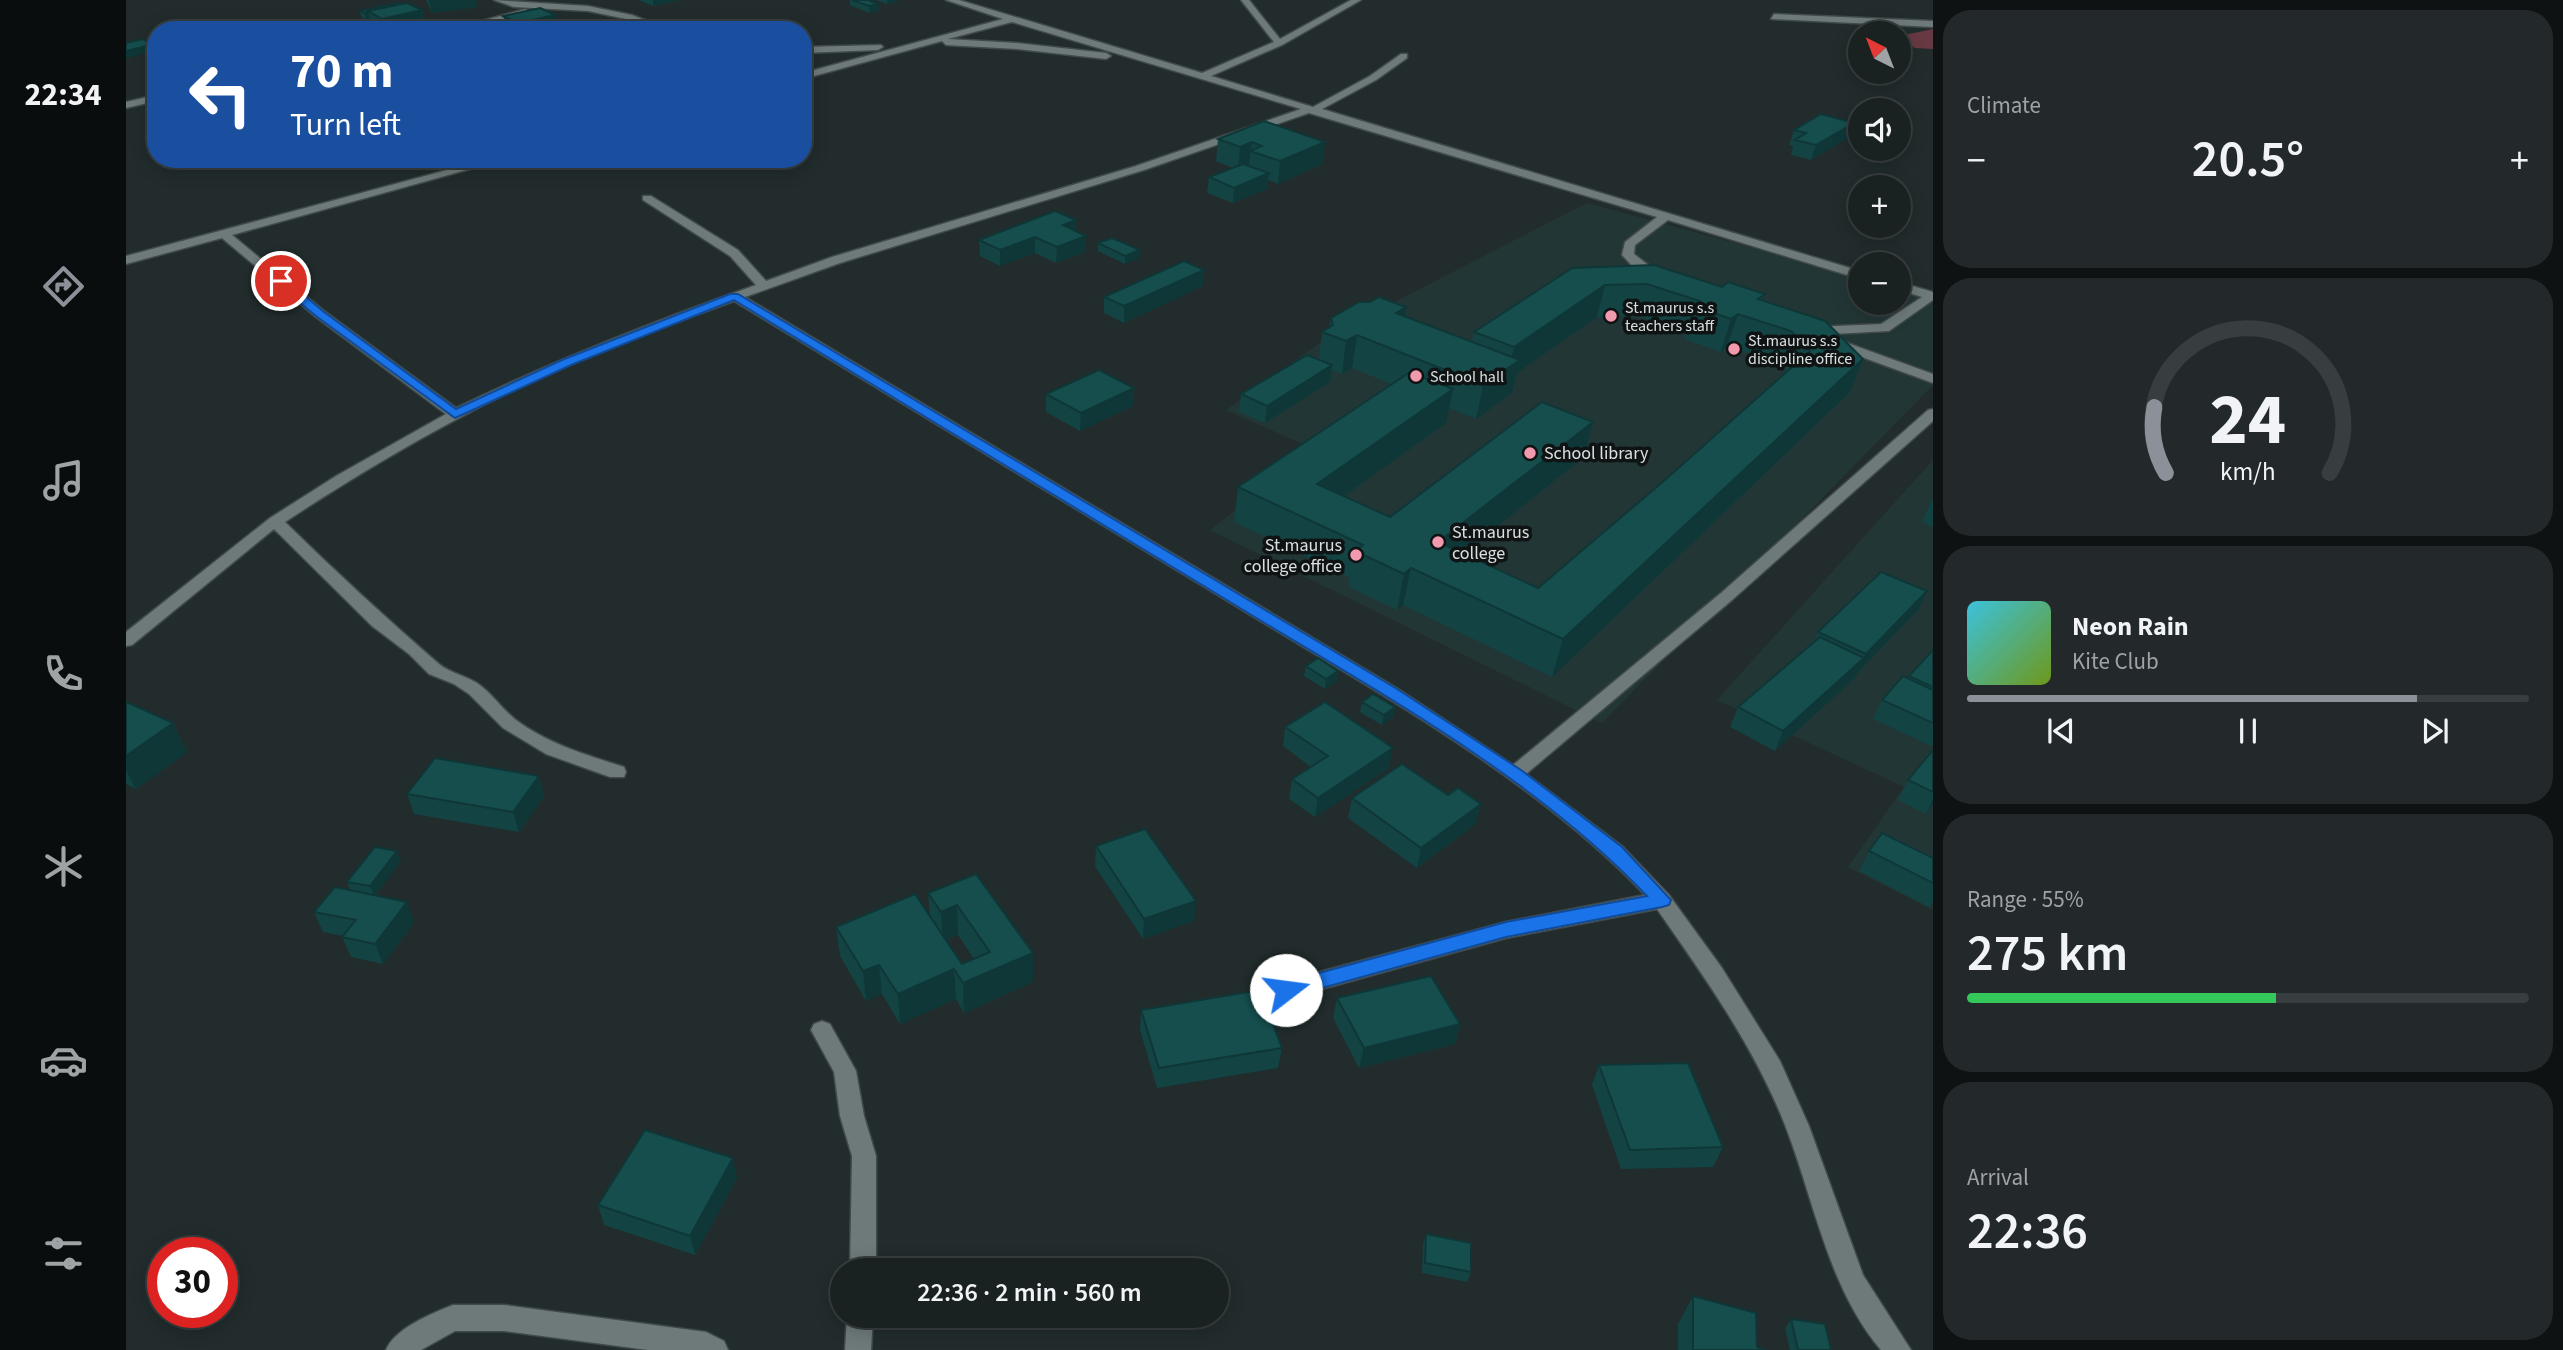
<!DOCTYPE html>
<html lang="en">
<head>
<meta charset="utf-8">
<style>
  body { margin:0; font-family:"Source Sans 3",sans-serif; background:#23292a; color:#f1f3f6; height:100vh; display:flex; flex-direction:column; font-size:26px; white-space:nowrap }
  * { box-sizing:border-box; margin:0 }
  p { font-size:23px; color:#9fa3a5 }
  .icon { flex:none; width:38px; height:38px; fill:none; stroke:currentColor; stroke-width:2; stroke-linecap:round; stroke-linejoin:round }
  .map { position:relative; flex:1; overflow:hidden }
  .panel { display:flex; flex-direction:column; gap:10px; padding:10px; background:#0e1212; width:630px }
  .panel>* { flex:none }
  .hud { position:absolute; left:21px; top:21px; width:665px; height:147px; border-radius:28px; box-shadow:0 4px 18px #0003,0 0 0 2px #383e3f; background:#1a4fa0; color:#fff; overflow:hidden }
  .needle { width:46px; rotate:318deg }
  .buttons { position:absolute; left:1722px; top:21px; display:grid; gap:14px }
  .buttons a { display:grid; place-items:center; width:63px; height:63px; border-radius:50%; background:#1a2121; box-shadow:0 4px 18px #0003,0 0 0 2px #383e3f; font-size:35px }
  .speed { position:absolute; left:21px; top:1237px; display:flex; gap:14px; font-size:35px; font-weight:700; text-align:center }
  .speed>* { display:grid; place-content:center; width:91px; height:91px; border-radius:50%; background:#1a2121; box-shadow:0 4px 18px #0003,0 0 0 2px #383e3f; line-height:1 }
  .speed .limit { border:10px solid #d22; background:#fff; color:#111 }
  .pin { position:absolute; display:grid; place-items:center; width:60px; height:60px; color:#fff; margin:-30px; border:4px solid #fff; border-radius:50%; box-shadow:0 2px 7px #0007 }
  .me { position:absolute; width:77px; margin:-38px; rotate:75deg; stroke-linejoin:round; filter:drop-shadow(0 0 5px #0008) }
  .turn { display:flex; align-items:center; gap:24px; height:147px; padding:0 28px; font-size:32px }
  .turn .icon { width:91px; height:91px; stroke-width:2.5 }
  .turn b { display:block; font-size:49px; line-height:60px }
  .big { font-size:52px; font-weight:600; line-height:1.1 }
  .panel .widget { flex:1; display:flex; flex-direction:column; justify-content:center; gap:10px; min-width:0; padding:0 24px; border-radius:28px; background:#23292a }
  .panel .dial { align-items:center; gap:0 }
  .dial svg { height:182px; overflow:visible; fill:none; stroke:#383e3f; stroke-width:7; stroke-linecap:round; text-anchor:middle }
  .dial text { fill:#f1f3f6; stroke:none }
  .song { display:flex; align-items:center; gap:21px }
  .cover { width:84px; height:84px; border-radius:10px; background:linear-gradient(135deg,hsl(190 70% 55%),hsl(80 70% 35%)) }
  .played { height:7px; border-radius:4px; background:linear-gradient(90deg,#8c9099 80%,#383e3f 80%) }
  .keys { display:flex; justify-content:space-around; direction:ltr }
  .heat { display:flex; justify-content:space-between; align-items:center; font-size:38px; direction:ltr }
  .charge { height:10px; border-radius:5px; background:linear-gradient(90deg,#34c759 55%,#383e3f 0) }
  .trip { position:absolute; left:704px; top:1258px; width:399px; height:70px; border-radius:35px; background:#1a2121; box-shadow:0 4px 18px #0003,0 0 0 2px #383e3f; font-weight:600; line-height:70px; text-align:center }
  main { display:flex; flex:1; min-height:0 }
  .tabs { display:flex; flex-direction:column; width:126px; justify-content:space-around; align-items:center; background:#0a0d0d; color:#9fa3a5 }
  .tabs .icon { width:49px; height:49px }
  .tabs .selected { color:#8c9099 }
  .tabs b { font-size:32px; color:#f1f3f6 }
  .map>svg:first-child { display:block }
</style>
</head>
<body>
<main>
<nav class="tabs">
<b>22:34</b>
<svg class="icon selected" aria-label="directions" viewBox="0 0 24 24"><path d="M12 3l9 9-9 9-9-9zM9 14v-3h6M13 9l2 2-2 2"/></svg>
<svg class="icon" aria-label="music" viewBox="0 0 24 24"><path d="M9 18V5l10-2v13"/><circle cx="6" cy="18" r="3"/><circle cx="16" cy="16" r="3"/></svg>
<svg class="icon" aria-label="phone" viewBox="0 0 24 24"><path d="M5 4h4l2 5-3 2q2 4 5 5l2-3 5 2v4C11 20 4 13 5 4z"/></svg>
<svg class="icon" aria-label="climate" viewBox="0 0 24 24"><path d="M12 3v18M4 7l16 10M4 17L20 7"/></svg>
<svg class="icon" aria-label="car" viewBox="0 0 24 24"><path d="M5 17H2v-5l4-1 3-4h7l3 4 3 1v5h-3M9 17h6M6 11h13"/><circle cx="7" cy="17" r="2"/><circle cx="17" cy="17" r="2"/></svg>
<svg class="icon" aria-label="filters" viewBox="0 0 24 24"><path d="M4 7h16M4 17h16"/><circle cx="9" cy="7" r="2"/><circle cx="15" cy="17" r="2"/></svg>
</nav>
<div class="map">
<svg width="1807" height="1350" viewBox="0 0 1807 1350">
  <rect width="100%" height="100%" fill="#222c2c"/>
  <g fill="#233636">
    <polygon points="1461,203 1734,277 1734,303 1773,303 1773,289 1807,301 1807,385 1476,723 1084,530 1188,449 1100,410 1206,334"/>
    <polygon points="1807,460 1807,910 1722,867 1778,787 1591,700"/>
  </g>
  <polygon fill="#673943" points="1807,29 1807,49 1789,48 1773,39 1773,36"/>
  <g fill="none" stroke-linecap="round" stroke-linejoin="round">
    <defs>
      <g id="minor">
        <polygon points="368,0 462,6 506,15 545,30 533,30 500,19 462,11 388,7"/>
        <path d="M 820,0 L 833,0 L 1076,73 L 1148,42 L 1115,0 L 1123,0 L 1154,39 L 1225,0 L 1235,0 L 1156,45 L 1085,76 L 1187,107 L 1244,76 L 1275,54 L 1281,54 L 1281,58 L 1250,80 L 1196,109 L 1734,271 L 1734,279 L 1542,220 L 1509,245 L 1508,254 L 1539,278 L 1529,281 L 1511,271 L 1496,255 L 1499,242 L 1531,217 L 1183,113 L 1018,170 L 714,263 L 619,297 L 1272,689 L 1387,765 L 1595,593 L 1802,410 L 1807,409 L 1807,421 L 1606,600 L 1400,774 L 1497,847 L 1543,895 L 1596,968 L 1654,1061 L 1683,1126 L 1737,1275 L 1785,1350 L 1755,1350 C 1702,1288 1688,1199 1659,1125 C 1628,1046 1579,978 1531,909 L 1380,938 L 1160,999 L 1152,996 L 1149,990 L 1152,984 L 1160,981 L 1380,922 L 1519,895 C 1410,780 1254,694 1118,611 C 948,508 778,405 608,301 C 517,334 417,372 333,418 C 273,450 215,485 159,522 C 209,571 260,618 313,664 C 325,674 343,676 355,686 C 368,696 377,710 390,720 C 422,744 461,755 498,767 L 500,772 L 498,777 L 484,777 L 420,754 L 377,728 L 343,694 L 328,684 L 303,674 L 283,654 L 246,626 L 148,529 L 6,645 L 0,646 L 0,632 L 144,518 L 210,476 L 320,414 L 190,317 L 96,238 L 0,264 L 0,256 L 362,159 L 380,159 L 106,235 L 198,311 L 330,408 C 427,361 529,321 630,285 L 604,256 L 517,200 L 517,196 L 525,196 L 612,250 L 640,281 L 706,257 L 1010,166 L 1175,109 L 886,22 L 822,39 L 891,43 L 980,53 L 985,56 L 980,59 L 891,49 L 820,45 L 816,41 L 677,79 L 677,73 L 877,19 Z"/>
        <polygon points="400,9 403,14 337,30 321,30"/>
        <polygon points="1648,14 1807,21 1807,27 1645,19"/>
        <polygon points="755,45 757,47 752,50 677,53 677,47"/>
        <polygon points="30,95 30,101 0,108 0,102"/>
        <polygon points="1773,282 1807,292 1807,300 1763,331 1688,335 1682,331 1688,327 1755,324 1796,297 1773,290"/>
        <polygon points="1705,337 1807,374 1807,383 1700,344 1700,338"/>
        <polygon points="696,1021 704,1024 730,1071 738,1116 750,1156 750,1270 724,1270 726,1156 714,1116 708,1072 685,1030 688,1024"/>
        <path d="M 327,1305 L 378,1305 L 580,1332 L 598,1341 L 602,1350 L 522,1350 L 378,1331 L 329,1331 L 295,1350 L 260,1350 C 269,1328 305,1314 327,1305 Z"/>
        <polygon points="721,1316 747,1316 745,1350 719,1350"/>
      </g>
    </defs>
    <use href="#minor" stroke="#414949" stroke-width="3"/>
    <use href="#minor" fill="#6e7a7a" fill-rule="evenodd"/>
  </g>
  <g fill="#134343" fill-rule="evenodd">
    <polygon points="300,0 350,0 351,7 306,13"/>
    <polygon points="513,0 554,0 527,6"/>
    <polygon points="724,0 742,0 753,10 743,13 724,5"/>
    <polygon points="750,0 772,0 772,1 761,4"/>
    <polygon points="273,4 296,10 299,23 270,30 255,30 245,24 244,19 240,20 235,17 234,11"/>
    <polygon points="429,15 432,28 424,30 381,30 377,16"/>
    <polygon points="1668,130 1723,137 1685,160 1665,155 1667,146 1663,145"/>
    <polygon points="1092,139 1199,142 1196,164 1152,184 1142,180 1141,189 1107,203 1081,193 1083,177 1107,168 1090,161"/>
    <polygon points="950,220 950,231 959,252 930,263 909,253 874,266 854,256 853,240"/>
    <polygon points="972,243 1014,250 1013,258 999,264 972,251"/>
    <path d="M 1446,268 L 1596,287 L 1639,294 L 1636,301 L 1724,392 L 1426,677 L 1277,605 L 1271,610 L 1223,587 L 1224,578 L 1108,522 L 1112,487 L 1265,384 L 1226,368 L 1216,374 L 1206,370 L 1204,382 L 1139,423 L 1113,412 L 1115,394 L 1193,359 L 1196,332 L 1203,328 L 1205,318 L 1280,307 L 1279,316 L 1346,342 L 1348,332 ZM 1512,316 L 1560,332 L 1558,339 L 1595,352 L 1601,346 L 1654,364 L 1661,372 L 1539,480 L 1412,588 L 1337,554 L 1458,457 L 1467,422 L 1264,517 L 1218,496 L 1320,423 L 1323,408 L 1350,419 L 1386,393 L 1391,373 L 1471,317 Z"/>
    <polygon points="1077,286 998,323 978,313 978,297"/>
    <polygon points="1008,388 1007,406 954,431 920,412 920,394"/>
    <polygon points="1807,498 1807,527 1796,522"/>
    <polygon points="1792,610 1732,672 1729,678 1649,751 1604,727 1612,707 1688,642 1692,632"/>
    <polygon points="1807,650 1807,745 1805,746 1747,719 1756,700 1782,678"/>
    <polygon points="1180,666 1212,671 1211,681 1199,689 1178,676"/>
    <polygon points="0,702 47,723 61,752 10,789 0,784"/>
    <polygon points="1236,702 1269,707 1267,717 1256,725 1234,712"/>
    <polygon points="1159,727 1263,768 1189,817 1163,799 1166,779 1185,767 1157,746"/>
    <polygon points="1807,750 1807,804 1800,814 1772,800 1782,780"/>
    <polygon points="413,776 418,796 393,832 288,814 281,794"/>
    <polygon points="1226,798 1350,824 1291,868 1222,818"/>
    <polygon points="970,846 1068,921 1017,939 969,866"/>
    <polygon points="1743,851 1807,858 1807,901 1803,907 1733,871"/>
    <polygon points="275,861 249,895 288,922 257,964 225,957 216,937 217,936 197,932 188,912 224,890 221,882"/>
    <path d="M 850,874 L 907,982 L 838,1013 L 830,999 L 774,1024 L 756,994 L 740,1001 L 714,956 L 710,927 L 804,916 L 802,893 ZM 832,935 L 848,959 L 836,964 L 820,940 Z"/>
    <polygon points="1211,998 1334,1024 1329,1044 1233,1068 1207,1018"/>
    <polygon points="1015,1010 1156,1048 1152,1068 1031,1088 1014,1030"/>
    <polygon points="1473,1065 1597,1147 1587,1167 1495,1169 1466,1085"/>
    <polygon points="611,1178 569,1255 478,1225 472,1205"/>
    <polygon points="1300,1234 1345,1272 1341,1282 1296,1273 1297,1244"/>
    <polygon points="1567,1296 1631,1347 1640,1350 1552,1350 1552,1324"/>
    <polygon points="1665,1319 1705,1350 1664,1350 1659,1329"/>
  </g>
  <g fill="#0f3737">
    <polygon points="303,0 350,0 351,7 306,13"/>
    <polygon points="527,0 554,0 527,6"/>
    <polygon points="761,0 772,0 772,1 761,4"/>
    <polygon points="752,4 753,10 743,13 743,6"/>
    <polygon points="296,10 299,23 270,30 259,30 256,19"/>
    <polygon points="242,12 244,19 240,20 239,13"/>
    <polygon points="429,15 432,28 424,30 400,30 400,27 402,21"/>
    <polygon points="99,26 100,30 82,30"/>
    <polygon points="25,45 27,52 0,58 0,51"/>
    <polygon points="1728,123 1723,137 1685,160 1690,145"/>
    <polygon points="1126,142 1123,164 1112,169 1114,147"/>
    <polygon points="1199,142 1196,164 1152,184 1154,161"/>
    <polygon points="1143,173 1141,189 1107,203 1108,188"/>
    <polygon points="950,220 950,236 937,225"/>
    <polygon points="960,236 959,252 930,263 931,247"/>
    <polygon points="909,237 909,253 874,266 874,250"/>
    <polygon points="1014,250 1013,258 999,264 999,256"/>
    <polygon points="1078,270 1077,286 998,323 998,306"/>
    <polygon points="1479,285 1471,317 1391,373 1386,393 1350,419 1357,385 1384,367 1388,347"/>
    <polygon points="1280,307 1275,339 1270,313"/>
    <polygon points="1612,314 1601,346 1595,352 1605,319"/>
    <polygon points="1231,335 1226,368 1216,374 1220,341"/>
    <polygon points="1737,359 1724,392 1426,677 1437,639"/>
    <polygon points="1206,365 1204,382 1139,423 1141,406"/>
    <polygon points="1008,388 1007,406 954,431 955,413"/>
    <polygon points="1327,389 1320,423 1186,519 1191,484"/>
    <polygon points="1467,422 1458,457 1305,579 1312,542"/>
    <polygon points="1285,568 1277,605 1271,610 1278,574"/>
    <polygon points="1801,591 1792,610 1732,672 1729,678 1649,751 1657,731 1737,659 1740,654"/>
    <polygon points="1212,671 1211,681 1199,689 1200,679"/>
    <polygon points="1269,707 1267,717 1256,725 1258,715"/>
    <polygon points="47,723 61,752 10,789 0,770 0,756"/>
    <polygon points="1267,748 1263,768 1189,817 1192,798"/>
    <polygon points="413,776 418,796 393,832 387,812"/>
    <polygon points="1807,799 1807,804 1800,814"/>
    <polygon points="1355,804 1350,824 1291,868 1295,848"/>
    <polygon points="271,851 275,861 249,896 244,886"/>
    <polygon points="1070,901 1068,921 1017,939 1018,919"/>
    <polygon points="281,902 288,922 257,964 249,944"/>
    <polygon points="831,905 832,935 817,941 815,912"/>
    <polygon points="907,953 907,982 838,1013 837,983"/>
    <polygon points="753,965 756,994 740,1001 737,971"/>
    <polygon points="828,969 830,999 774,1024 772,994"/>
    <polygon points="1334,1024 1329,1044 1233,1068 1238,1048"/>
    <polygon points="607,1158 611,1178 569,1255 564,1236"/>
  </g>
  <g fill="#164e4e" stroke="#0f3737" stroke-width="2">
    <polygon points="726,0 742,0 752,4 743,6"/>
    <polygon points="270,3 273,4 242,11 244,12 239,13 234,11"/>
    <polygon points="281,3 296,10 256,19 242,11"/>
    <polygon points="414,8 429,15 402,21 410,25 400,27 377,16"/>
    <polygon points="91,21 99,26 82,30 51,29"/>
    <polygon points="17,39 25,45 0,51 0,43"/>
    <polygon points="1695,114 1728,123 1690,145 1669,140 1680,133 1668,130"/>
    <polygon points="1138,121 1199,142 1154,161 1124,151 1136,146 1126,142 1114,147 1092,139"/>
    <polygon points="1117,164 1143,173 1108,188 1083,177"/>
    <polygon points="929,211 950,220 937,225 960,236 931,247 909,237 874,250 853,240"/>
    <polygon points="986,238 1014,250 999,256 972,243"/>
    <polygon points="1058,261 1078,270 998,306 978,297"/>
    <polygon points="1528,265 1596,287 1602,282 1639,294 1632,299 1699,321 1737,359 1437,639 1285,568 1278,574 1229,551 1237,545 1112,487 1284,372 1327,389 1191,484 1264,517 1416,402 1467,422 1312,542 1412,588 1539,480 1684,351 1665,331 1612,314 1605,319 1567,306 1574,301 1521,284 1479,285 1388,347 1348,332 1446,268"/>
    <polygon points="1253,297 1280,307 1270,313 1394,360 1357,385 1231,335 1220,341 1196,332 1207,325 1205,318 1233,302 1244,302"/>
    <polygon points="1181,355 1206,365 1141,406 1115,394"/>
    <polygon points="973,370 1008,388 955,413 920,394"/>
    <polygon points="1755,572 1801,591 1740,654 1692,632"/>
    <polygon points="1694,637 1738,658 1657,731 1612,707"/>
    <polygon points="1807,650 1807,687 1783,676"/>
    <polygon points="1192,658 1212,671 1200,679 1180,666"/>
    <polygon points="1777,676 1807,690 1807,723 1756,700"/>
    <polygon points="1247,694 1269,707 1258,715 1236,702"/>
    <polygon points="0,702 47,723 0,756"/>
    <polygon points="1199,702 1267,748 1192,798 1166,779 1202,756 1159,727"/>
    <polygon points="1807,750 1807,792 1782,780"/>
    <polygon points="309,758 413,776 387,812 281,794"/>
    <polygon points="1276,764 1322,795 1332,788 1355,804 1295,848 1226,798"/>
    <polygon points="1019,829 1070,901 1018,919 970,846"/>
    <polygon points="1756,833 1807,858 1807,883 1743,851"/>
    <polygon points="249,847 271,851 244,886 221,882"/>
    <polygon points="850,874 907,953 837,983 828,969 772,994 753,965 737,971 710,927 789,894 836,964 864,952 831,905 815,912 802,893"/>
    <polygon points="209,887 281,902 249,944 216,937 230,920 188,912"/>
    <polygon points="1305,976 1334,1024 1238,1048 1211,998"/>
    <polygon points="1134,990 1156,1048 1033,1068 1015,1010"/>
    <polygon points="1562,1063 1597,1147 1504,1150 1473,1065"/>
    <polygon points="519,1130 607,1158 564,1236 472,1205"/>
    <polygon points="1300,1234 1345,1243 1345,1272 1299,1263"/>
    <polygon points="1567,1296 1630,1313 1631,1347 1640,1350 1567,1350"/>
    <polygon points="1665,1319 1699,1324 1705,1350 1672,1350"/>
  </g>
  <path fill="#1a73e8" stroke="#114b97" stroke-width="2" d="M 151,279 L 159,279 L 198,312 L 330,409 L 436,360 L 604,294 L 612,294 L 1271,689 L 1395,770 L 1496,847 L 1545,900 L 1543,905 L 1536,907 L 1380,937 L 1160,998 L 1153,996 L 1150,990 L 1153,985 L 1160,982 L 1380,922 L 1521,896 C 1409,778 1257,695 1119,611 C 949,508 778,404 608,300 L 445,365 L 329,418 L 190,316 L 151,284 Z"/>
  <g fill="#f29aad" stroke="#0f1313" stroke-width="2.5">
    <circle cx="1485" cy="316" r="7"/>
    <circle cx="1608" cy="349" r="7"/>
    <circle cx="1290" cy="376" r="7"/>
    <circle cx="1404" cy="453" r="7"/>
    <circle cx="1312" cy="542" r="7"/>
    <circle cx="1230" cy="555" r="7"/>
  </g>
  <g text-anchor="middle" stroke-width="7" stroke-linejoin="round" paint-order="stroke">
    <g font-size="16" fill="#d9e0df" stroke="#0f1313" text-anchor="start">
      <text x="1499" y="313">St.maurus s.s<tspan x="1499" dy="18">teachers staff</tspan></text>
      <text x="1622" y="346">St.maurus s.s<tspan x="1622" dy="18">discipline office</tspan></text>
      <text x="1304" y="382">School hall</text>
    </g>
    <g font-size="18" fill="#d9e0df" stroke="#0f1313" text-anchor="start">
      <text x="1418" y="459">School library</text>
      <text x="1326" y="538">St.maurus<tspan x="1326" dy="21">college</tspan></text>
      <text x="1216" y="551" text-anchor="end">St.maurus<tspan x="1216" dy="21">college office</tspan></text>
    </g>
  </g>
</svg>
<div class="buttons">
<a><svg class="needle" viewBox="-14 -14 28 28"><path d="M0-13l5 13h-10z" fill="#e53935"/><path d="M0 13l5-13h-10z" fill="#9fa3a5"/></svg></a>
<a><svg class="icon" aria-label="sound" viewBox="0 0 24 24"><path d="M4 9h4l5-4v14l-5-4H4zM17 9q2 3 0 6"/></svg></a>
<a>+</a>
<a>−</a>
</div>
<div class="speed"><div class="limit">30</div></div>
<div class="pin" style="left:155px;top:281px;background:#d93025"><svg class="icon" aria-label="arrive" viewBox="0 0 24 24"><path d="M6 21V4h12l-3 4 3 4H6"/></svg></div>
<svg class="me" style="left:1160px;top:990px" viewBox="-20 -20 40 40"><circle r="19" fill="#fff"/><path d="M0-13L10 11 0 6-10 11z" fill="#1a73e8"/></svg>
<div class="trip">22:36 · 2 min · 560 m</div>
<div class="hud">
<div class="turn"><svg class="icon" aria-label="left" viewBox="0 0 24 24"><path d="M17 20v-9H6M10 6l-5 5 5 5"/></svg><div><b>70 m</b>Turn left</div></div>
</div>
</div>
<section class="panel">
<div class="widget"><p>Climate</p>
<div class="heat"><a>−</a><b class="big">20.5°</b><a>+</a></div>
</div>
<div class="widget dial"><svg viewBox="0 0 100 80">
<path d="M14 69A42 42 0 1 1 86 69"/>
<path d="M14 69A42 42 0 0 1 9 40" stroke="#8c9099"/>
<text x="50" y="56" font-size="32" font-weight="700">24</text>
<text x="50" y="72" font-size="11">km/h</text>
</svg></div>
<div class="widget">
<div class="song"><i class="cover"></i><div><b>Neon Rain</b><p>Kite Club</p></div></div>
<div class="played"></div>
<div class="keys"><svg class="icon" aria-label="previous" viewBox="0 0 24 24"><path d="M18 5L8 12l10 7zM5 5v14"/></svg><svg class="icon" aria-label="pause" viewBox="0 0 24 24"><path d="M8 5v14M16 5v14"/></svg><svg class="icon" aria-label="next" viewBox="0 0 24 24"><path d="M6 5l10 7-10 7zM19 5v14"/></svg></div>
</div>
<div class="widget"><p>Range · 55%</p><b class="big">275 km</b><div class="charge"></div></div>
<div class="widget"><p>Arrival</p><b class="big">22:36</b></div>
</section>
</main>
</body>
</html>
